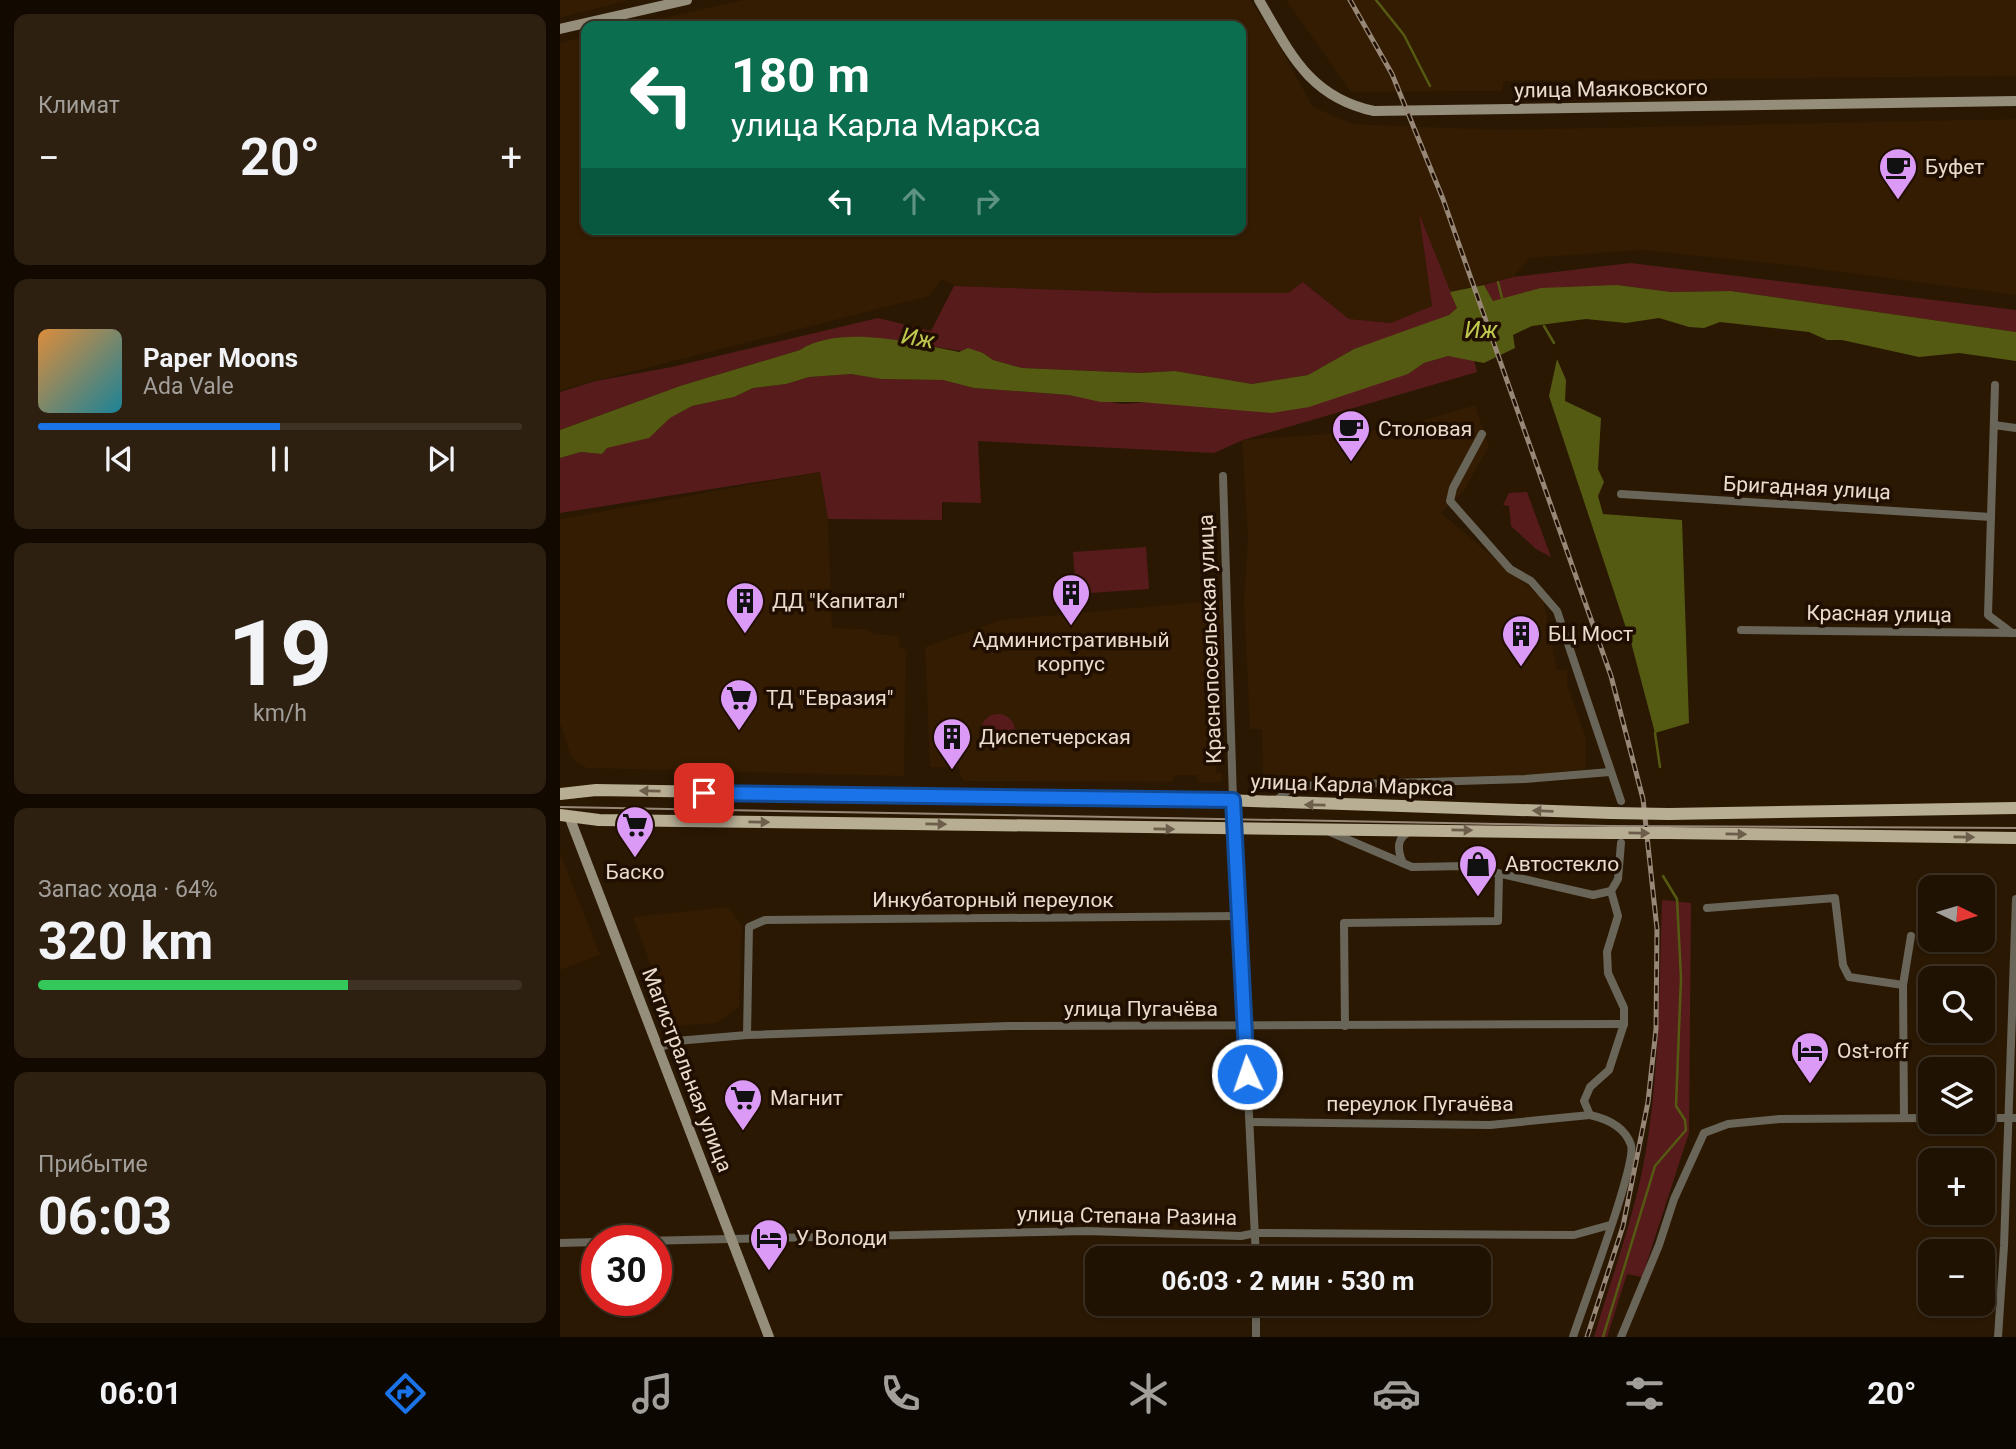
<!DOCTYPE html>
<html lang="ru">
<head>
<meta charset="utf-8">
<style>
  body { margin:0; font-family:Roboto,sans-serif; background:#2d2011; color:#f1f3f6; height:100vh; display:flex; flex-direction:column; font-size:26px; white-space:nowrap }
  * { box-sizing:border-box; margin:0 }
  p { font-size:23px; color:#a29e99 }
  .icon { flex:none; width:38px; height:38px; fill:none; stroke:currentColor; stroke-width:2; stroke-linecap:round; stroke-linejoin:round }
  .map { position:relative; flex:1; overflow:hidden }
  .details { display:flex; flex-direction:column; gap:14px; padding:14px; background:#120a01; width:560px }
  .details>* { flex:none }
  .hud { position:absolute; left:21px; top:21px; width:665px; height:214px; border-radius:14px; box-shadow:0 2px 5px #0004,0 0 0 2px #3d3224; background:#0b6e4f; color:#fff; overflow:hidden }
  .needle { width:46px; rotate:95deg }
  .controls { position:absolute; left:1358px; top:875px; display:grid; gap:14px }
  .controls a { display:grid; place-items:center; width:77px; height:77px; border-radius:14px; background:#201202; box-shadow:0 2px 5px #0004,0 0 0 2px #3d3224; font-size:35px }
  .speed { position:absolute; left:21px; top:1225px; display:flex; gap:14px; font-size:35px; font-weight:700; text-align:center }
  .speed>* { display:grid; place-content:center; width:91px; height:91px; border-radius:50%; background:#201202; box-shadow:0 2px 5px #0004,0 0 0 2px #3d3224; line-height:1 }
  .speed .limit { border:10px solid #d22; background:#fff; color:#111 }
  .pin { position:absolute; display:grid; place-items:center; width:60px; height:60px; color:#fff; margin:-30px; border-radius:14px; box-shadow:0 4px 10px #0006 }
  .me { position:absolute; width:77px; margin:-38px; rotate:357deg; stroke-linejoin:round; filter:drop-shadow(0 0 5px #0008) }
  .turn { display:flex; align-items:center; gap:24px; height:147px; padding:0 35px; font-size:32px }
  .turn .icon { width:91px; height:91px; stroke-width:2.5 }
  .turn b { display:block; font-size:49px; line-height:60px }
  .lanes { display:flex; align-items:center; height:66px; padding:0 35px; background:#0003; justify-content:center; gap:35px; direction:ltr }
  .lanes .off { opacity:.35 }
  .big { font-size:52px; font-weight:700; line-height:1.1 }
  .details .card { flex:1; display:flex; flex-direction:column; justify-content:center; gap:10px; min-width:0; padding:0 24px; border-radius:14px; background:#2d2011 }
  .details .dial { align-items:center; gap:0 }
  .dial b { font-size:91px; line-height:1 }
  .song { display:flex; align-items:center; gap:21px }
  .cover { width:84px; height:84px; border-radius:10px; background:linear-gradient(135deg,hsl(30 70% 55%),hsl(190 70% 35%)) }
  .played { height:7px; border-radius:4px; background:linear-gradient(90deg,#1a73e8 50%,#3d3224 50%) }
  .keys { display:flex; justify-content:space-around; direction:ltr }
  .heat { display:flex; justify-content:space-between; align-items:center; font-size:38px; direction:ltr }
  .charge { height:10px; border-radius:5px; background:linear-gradient(90deg,#34c759 64%,#3d3224 0) }
  .trip { position:absolute; left:525px; top:1246px; width:406px; height:70px; border-radius:14px; background:#201202; box-shadow:0 2px 5px #0004,0 0 0 2px #3d3224; font-weight:700; line-height:70px; text-align:center }
  .tab-bar { display:flex; height:112px; justify-content:space-around; align-items:center; background:#0d0701; color:#a29e99 }
  .tab-bar .icon { width:49px; height:49px }
  .tab-bar .on { color:#1a73e8 }
  .tab-bar b { font-size:32px; color:#f1f3f6 }
  main { display:flex; flex:1; min-height:0 }
  .map>svg:first-child { display:block }
</style>
</head>
<body>
<main>
<section class="details">
<div class="card"><p>Климат</p>
<div class="heat"><a>−</a><b class="big">20°</b><a>+</a></div>
</div>
<div class="card">
<div class="song"><i class="cover"></i><div><b>Paper Moons</b><p>Ada Vale</p></div></div>
<div class="played"></div>
<div class="keys"><svg class="icon" aria-label="previous" viewBox="0 0 24 24"><path d="M18 5L8 12l10 7zM5 5v14"/></svg><svg class="icon" aria-label="pause" viewBox="0 0 24 24"><path d="M8 5v14M16 5v14"/></svg><svg class="icon" aria-label="next" viewBox="0 0 24 24"><path d="M6 5l10 7-10 7zM19 5v14"/></svg></div>
</div>
<div class="card dial"><b>19</b><p>km/h</p></div>
<div class="card"><p>Запас хода · 64%</p><b class="big">320 km</b><div class="charge"></div></div>
<div class="card"><p>Прибытие</p><b class="big">06:03</b></div>
</section>
<div class="map">
<svg width="1456" height="1337" viewBox="0 0 1456 1337">
  <rect width="100%" height="100%" fill="#2a1803"/>
  <g fill="#331c01">
    <polygon points="0,0 69,0 0,18"/>
    <polygon points="183,0 690,0 714,36 753,107 793,124 940,130 1456,119 1456,295 1236,266 1082,250 970,258 953,277 890,292 861,217 872,307 831,323 789,319 744,282 728,293 595,293 394,286 382,279 369,296 0,390 0,43 26,36 26,229 681,229 681,26 69,26"/>
    <polygon points="726,0 1456,0 1456,76 944,81 942,91 791,92"/>
    <polygon points="915,405 929,446 903,492 881,513 983,599 997,670 1007,670 1007,684 1026,738 1026,769 960,776 703,780 702,729 690,729 684,602 688,538 682,440 835,429"/>
    <polygon points="260,472 268,519 272,628 306,629 314,634 339,636 339,647 346,650 344,776 27,768 17,762 11,756 0,723 0,519"/>
    <polygon points="662,600 664,710 663,722 656,721 656,773 662,773 662,782 638,782 637,775 614,775 613,782 403,781 398,767 370,767 365,647 441,620"/>
    <polygon points="0,853 40,955 0,970"/>
    <polygon points="168,907 182,926 179,1007 157,1023 114,1026 73,917"/>
  </g>
  <g fill="#571b1c">
    <path d="M 859,213 L 897,308 L 889,315 L 851,331 L 794,349 L 748,375 L 692,384 L 615,371 L 580,373 L 462,368 L 433,360 L 423,353 C 370,350 286,321 240,350 L 120,386 L 0,430 L 0,392 L 36,381 L 112,367 L 318,318 L 371,331 L 394,286 L 595,293 L 728,293 L 743,282 L 789,319 L 831,323 L 872,306 Z"/>
    <polygon points="1070,263 1456,310 1456,332 1171,291 1111,292 1057,285 933,301 924,285 953,277"/>
    <polygon points="888,356 914,360 917,372 683,440 654,453 418,441 421,503 382,502 382,520 268,519 260,472 0,513 0,458 21,452 42,454 47,448 97,431 109,418 132,406 174,397 193,388 226,384 249,377 291,374 321,379 383,380 414,388 509,395 562,404 807,385 848,374 864,363"/>
    <polygon points="966,492 967,492 991,557 976,549 951,526 949,506 943,505 949,493"/>
    <polygon points="586,547 589,589 516,594 513,552"/>
    <circle cx="438" cy="731" r="17"/>
    <path d="M 1102,900 L 1131,903 L 1129,1133 L 1082,1277 L 1067,1274 L 1047,1337 L 1034,1337 C 1050,1283 1070,1228 1082,1172 C 1100,1082 1099,991 1102,900 Z"/>
  </g>
  <g fill="#555a12">
    <path d="M 924,285 L 933,301 L 981,288 L 1057,285 L 1111,292 L 1171,291 L 1456,332 L 1456,361 L 1399,353 L 1359,357 L 1282,340 L 1267,340 L 1249,332 L 1160,322 L 1144,328 L 1129,327 L 1099,318 L 1066,323 L 1026,319 L 972,326 L 953,335 L 955,348 L 924,363 L 888,356 L 864,363 L 848,374 L 749,407 L 712,413 L 580,402 L 541,402 L 509,395 L 414,388 L 383,380 L 321,379 L 291,374 L 249,377 L 226,384 L 193,388 L 174,397 L 132,406 L 110,418 L 89,438 L 47,448 L 42,454 L 21,452 L 0,458 L 0,430 L 120,386 L 240,350 C 280,324 354,343 399,352 L 408,348 L 423,353 L 433,360 L 462,368 L 580,373 L 615,371 L 692,384 L 748,375 L 794,349 L 889,315 L 897,308 L 890,292 Z"/>
    <polygon points="997,359 1006,380 1005,401 1041,418 1038,469 1044,482 1038,496 1043,514 1122,520 1129,723 1095,733 1072,646 989,396"/>
  </g>
  <g fill="none" stroke-linecap="round" stroke-linejoin="round">
    <g stroke="#555a12" stroke-width="2.5">
      <polyline points="816,0 844,35 870,86"/>
      <polyline points="938,282 942,298"/>
      <polyline points="984,326 994,343"/>
      <polyline points="1095,733 1100,767"/>
      <polyline points="1043,1337 1095,1166 1126,1130 1125,1120 1116,1106 1121,978 1117,899 1103,876"/>
    </g>
    <g stroke="#696558" stroke-width="8">
      <polyline points="1435,385 1428,615 1452,633"/>
      <polyline points="1434,425 1456,428"/>
      <polyline points="922,434 893,488 890,501 950,569 971,581 997,611 1061,801"/>
      <polyline points="663,476 673,800"/>
      <polyline points="1061,494 1431,517"/>
      <polyline points="1181,630 1456,633"/>
      <polyline points="714,802 734,786 965,779 1050,772"/>
      <polyline points="675,830 696,1258"/>
      <polyline points="770,832 852,867 907,866 1033,895 1051,891 1058,879 1061,843"/>
      <path d="M 843,863 C 837,850 836,837 851,831"/>
      <polyline points="1147,908 1275,898 1283,965 1289,977 1343,985"/>
      <polyline points="785,1026 784,923 938,921 939,874"/>
      <polyline points="187,1035 189,927 205,920 680,916"/>
      <polyline points="99,1048 116,1041 187,1035 449,1026 1064,1024"/>
      <polyline points="1344,1118 1343,985 1351,936"/>
      <polyline points="1423,1118 1456,1118"/>
      <polyline points="690,1122 930,1125 1030,1115"/>
      <polyline points="82,1241 527,1231 681,1236 696,1233 1014,1235 1050,1225"/>
      <polyline points="0,1243 37,1242"/>
      <polyline points="696,1337 696,1304"/>
      <path d="M 1013,1337 C 1022,1308 1077,1164 1071,1145 C 1065,1127 1048,1119 1030,1115 L 1024,1101 L 1030,1087 L 1049,1070 L 1064,1024 L 1064,1008 L 1048,973 L 1047,952 L 1058,916 L 1051,891"/>
      <polyline points="1061,1337 1099,1245 1114,1199 1144,1133 1168,1124 1220,1119 1370,1118"/>
      <polyline points="1438,1337 1444,1246 1456,899"/>
    </g>
    <g stroke="#958e7a" stroke-width="10">
      <path d="M 699,0 C 730,53 749,97 814,111 L 1456,101"/>
      <polyline points="0,29 127,0"/>
      <polyline points="9,816 209,1337"/>
    </g>
    <g stroke="#b7ae94" stroke-width="12">
      <polyline points="0,794 36,790 663,800 1051,813"/>
      <polyline points="673,800 675,830"/>
      <polyline points="1109,814 1456,808"/>
      <polyline points="0,815 39,820 1050,833"/>
      <polyline points="1108,833 1456,838"/>
    </g>
    <polyline stroke="#978777" stroke-width="2" points="0,807 1050,826 1456,828"/>
    <defs>
      <polyline id="rail" points="790,0 832,74 883,199 1051,676 1083,799 1097,929 1096,1029 1088,1102 1063,1226 1027,1337"/>
    </defs>
    <use href="#rail" stroke="#978777" stroke-width="5"/>
    <use href="#rail" stroke="#200f00" stroke-width="2.5" stroke-dasharray="8" stroke-linecap="butt"/>
    <g stroke="#b7ae94" stroke-width="12">
      <polyline points="1051,813 1109,814"/>
      <polyline points="1050,833 1108,833"/>
    </g>
  </g>
  <defs><path id="oneway-solid" d="M-6-.8H1V-3.2L6.5 0L1 3.2V.8H-6Z" transform="scale(1.75)"/></defs>
  <g fill="#6c5e4a">
    <use href="#oneway-solid" transform="translate(90 791) rotate(-179)"/>
    <use href="#oneway-solid" transform="translate(755 805) rotate(-179)"/>
    <use href="#oneway-solid" transform="translate(983 811) rotate(-178)"/>
    <use href="#oneway-solid" transform="translate(199 822) rotate(1)"/>
    <use href="#oneway-solid" transform="translate(376 824) rotate(1)"/>
    <use href="#oneway-solid" transform="translate(604 829) rotate(1)"/>
    <use href="#oneway-solid" transform="translate(902 830) rotate(1)"/>
    <use href="#oneway-solid" transform="translate(1079 833) rotate(1)"/>
    <use href="#oneway-solid" transform="translate(1176 834) rotate(1)"/>
    <use href="#oneway-solid" transform="translate(1404 837) rotate(1)"/>
  </g>
  <g fill="none" stroke-linecap="round" stroke-linejoin="round">
    <defs>
      <polyline id="route" points="144,793 673,800 687,1074"/>
    </defs>
    <use href="#route" stroke="#114b97" stroke-width="18"/>
    <use href="#route" stroke="#1a73e8" stroke-width="12"/>
  </g>
  <defs>
    <symbol id="cafe-pin" viewBox="-11 -11 22 30"><path d="M0 17L-7.5 6A9.5 9.5 0 1 1 7.5 6Z" fill="#da9af6" stroke="#200f00"/><path d="M-5.5-4.5H6V0H3Q3 3.5 0 3.5H-2.5Q-5.5 3.5-5.5 0ZM3-3.2v2h1.7v-2ZM-6 4.5H4V6H-6Z" fill="#111"/></symbol>
    <symbol id="building-pin" viewBox="-11 -11 22 30"><path d="M0 17L-7.5 6A9.5 9.5 0 1 1 7.5 6Z" fill="#da9af6" stroke="#200f00"/><path d="M-4-6H4V6H1V3H-1V6H-4ZM-2.5-4.3h1.7v1.8h-1.7ZM.8-4.3h1.7v1.8H.8ZM-2.5-1h1.7V.8h-1.7ZM.8-1h1.7V.8H.8Z" fill="#111"/></symbol>
    <symbol id="supermarket-pin" viewBox="-11 -11 22 30"><path d="M0 17L-7.5 6A9.5 9.5 0 1 1 7.5 6Z" fill="#da9af6" stroke="#200f00"/><path d="M-6-5.5h2.5l.6 2H6L4.5 2H-2.5L-4.4-4H-6ZM-1.5 3.2a1.3 1.3 0 1 0 .1 0ZM3 3.2a1.3 1.3 0 1 0 .1 0Z" fill="#111"/></symbol>
    <symbol id="shop-pin" viewBox="-11 -11 22 30"><path d="M0 17L-7.5 6A9.5 9.5 0 1 1 7.5 6Z" fill="#da9af6" stroke="#200f00"/><path d="M-5-2.5h2.3a2.7 3.5 0 0 1 5.4 0H5L5.5 6h-11ZM-1.5-2.5h3a1.5 2.3 0 0 0-3 0Z" fill="#111"/></symbol>
    <symbol id="hotel-pin" viewBox="-11 -11 22 30"><path d="M0 17L-7.5 6A9.5 9.5 0 1 1 7.5 6Z" fill="#da9af6" stroke="#200f00"/><path d="M-6-4.5h1.5V1H6V5H4.5V3h-9V5H-6ZM-4 0a1.8 1.8 0 1 1 3.6 0ZM.5 0V-2.5h3Q6-2.5 6 0Z" fill="#111"/></symbol>
  </defs>
  <g fill-rule="evenodd">
    <use href="#cafe-pin" x="1316" y="145" width="44" height="60"/>
    <use href="#cafe-pin" x="769" y="407" width="44" height="60"/>
    <use href="#building-pin" x="489" y="571" width="44" height="60"/>
    <use href="#building-pin" x="163" y="579" width="44" height="60"/>
    <use href="#building-pin" x="939" y="612" width="44" height="60"/>
    <use href="#supermarket-pin" x="157" y="676" width="44" height="60"/>
    <use href="#building-pin" x="370" y="715" width="44" height="60"/>
    <use href="#supermarket-pin" x="53" y="803" width="44" height="60"/>
    <use href="#shop-pin" x="896" y="842" width="44" height="60"/>
    <use href="#hotel-pin" x="1228" y="1029" width="44" height="60"/>
    <use href="#supermarket-pin" x="161" y="1076" width="44" height="60"/>
    <use href="#hotel-pin" x="187" y="1216" width="44" height="60"/>
  </g>
  <g text-anchor="middle" stroke-width="7" stroke-linejoin="round" paint-order="stroke">
    <g font-size="21" fill="#e9dccf" stroke="#200f00">
      <text transform="translate(1051 89) rotate(-1)" y="7">улица Маяковского</text>
      <text transform="translate(1247 488) rotate(3)" y="7">Бригадная улица</text>
      <text transform="translate(1319 614) rotate(1)" y="7">Красная улица</text>
      <text transform="translate(650 639) rotate(-92)" y="7">Краснопосельская улица</text>
      <text transform="translate(792 785) rotate(2)" y="7">улица Карла Маркса</text>
      <text x="433" y="907">Инкубаторный переулок</text>
      <text x="581" y="1016">улица Пугачёва</text>
      <text transform="translate(127 1070) rotate(69)" y="7">Магистральная улица</text>
      <text x="860" y="1111">переулок Пугачёва</text>
      <text transform="translate(567 1216) rotate(1)" y="7">улица Степана Разина</text>
    </g>
    <g font-size="21" fill="#e9dccf" stroke="#200f00" text-anchor="start">
      <text x="1365" y="174">Буфет</text>
      <text x="818" y="436">Столовая</text>
      <text x="212" y="608">ДД "Капитал"</text>
      <text x="988" y="641">БЦ Мост</text>
      <text x="511" y="647" text-anchor="middle">Административный<tspan x="511" dy="24">корпус</tspan></text>
      <text x="206" y="705">ТД "Евразия"</text>
      <text x="419" y="744">Диспетчерская</text>
      <text x="945" y="871">Автостекло</text>
      <text x="75" y="879" text-anchor="middle">Баско</text>
      <text x="1277" y="1058">Ost-roff</text>
      <text x="210" y="1105">Магнит</text>
      <text x="236" y="1245">У Володи</text>
    </g>
    <g font-size="23" font-style="italic" fill="#bfc84f" stroke="#200f00">
      <text x="921" y="338">Иж</text>
      <text transform="translate(358 338) rotate(10)" y="8">Иж</text>
    </g>
  </g>
</svg>
<div class="controls">
<a><svg class="needle" viewBox="-14 -14 28 28"><path d="M0-13l5 13h-10z" fill="#e53935"/><path d="M0 13l5-13h-10z" fill="#a29e99"/></svg></a>
<a><svg class="icon" aria-label="search" viewBox="0 0 24 24"><circle cx="10" cy="10" r="6"/><path d="M15 15l6 6"/></svg></a>
<a><svg class="icon" aria-label="layers" viewBox="0 0 24 24"><path d="M12 4l9 5-9 5-9-5zM3 14l9 5 9-5"/></svg></a>
<a>+</a>
<a>−</a>
</div>
<div class="speed"><div class="limit">30</div></div>
<div class="pin" style="left:144px;top:793px;background:#d93025"><svg class="icon" aria-label="arrive" viewBox="0 0 24 24"><path d="M6 21V4h12l-3 4 3 4H6"/></svg></div>
<svg class="me" style="left:687px;top:1074px" viewBox="-20 -20 40 40"><circle r="17" fill="#1a73e8" stroke="#fff" stroke-width="3"/><path d="M0-11L8 9 0 5-8 9z" fill="#fff"/></svg>
<div class="trip">06:03 · 2 мин · 530 m</div>
<div class="hud">
<div class="turn"><svg class="icon" aria-label="left" viewBox="0 0 24 24"><path d="M17 20v-9H6M10 6l-5 5 5 5"/></svg><div><b>180 m</b>улица Карла Маркса</div></div>
<div class="lanes"><svg class="icon" aria-label="left" viewBox="0 0 24 24"><path d="M17 20v-9H6M10 6l-5 5 5 5"/></svg><svg class="icon off" aria-label="ahead" viewBox="0 0 24 24"><path d="M12 20V5M6 11l6-6 6 6"/></svg><svg class="icon off" aria-label="right" viewBox="0 0 24 24"><path d="M7 20v-9h11M14 6l5 5-5 5"/></svg></div>
</div>
</div>
</main>
<nav class="tab-bar">
<b>06:01</b>
<svg class="icon on" aria-label="directions" viewBox="0 0 24 24"><path d="M12 3l9 9-9 9-9-9zM9 14v-3h6M13 9l2 2-2 2"/></svg>
<svg class="icon" aria-label="music" viewBox="0 0 24 24"><path d="M9 18V5l10-2v13"/><circle cx="6" cy="18" r="3"/><circle cx="16" cy="16" r="3"/></svg>
<svg class="icon" aria-label="phone" viewBox="0 0 24 24"><path d="M5 4h4l2 5-3 2q2 4 5 5l2-3 5 2v4C11 20 4 13 5 4z"/></svg>
<svg class="icon" aria-label="climate" viewBox="0 0 24 24"><path d="M12 3v18M4 7l16 10M4 17L20 7"/></svg>
<svg class="icon" aria-label="car" viewBox="0 0 24 24"><path d="M5 17H2v-5l4-1 3-4h7l3 4 3 1v5h-3M9 17h6M6 11h13"/><circle cx="7" cy="17" r="2"/><circle cx="17" cy="17" r="2"/></svg>
<svg class="icon" aria-label="filters" viewBox="0 0 24 24"><path d="M4 7h16M4 17h16"/><circle cx="9" cy="7" r="2"/><circle cx="15" cy="17" r="2"/></svg>
<b>20°</b>
</nav>
</body>
</html>
